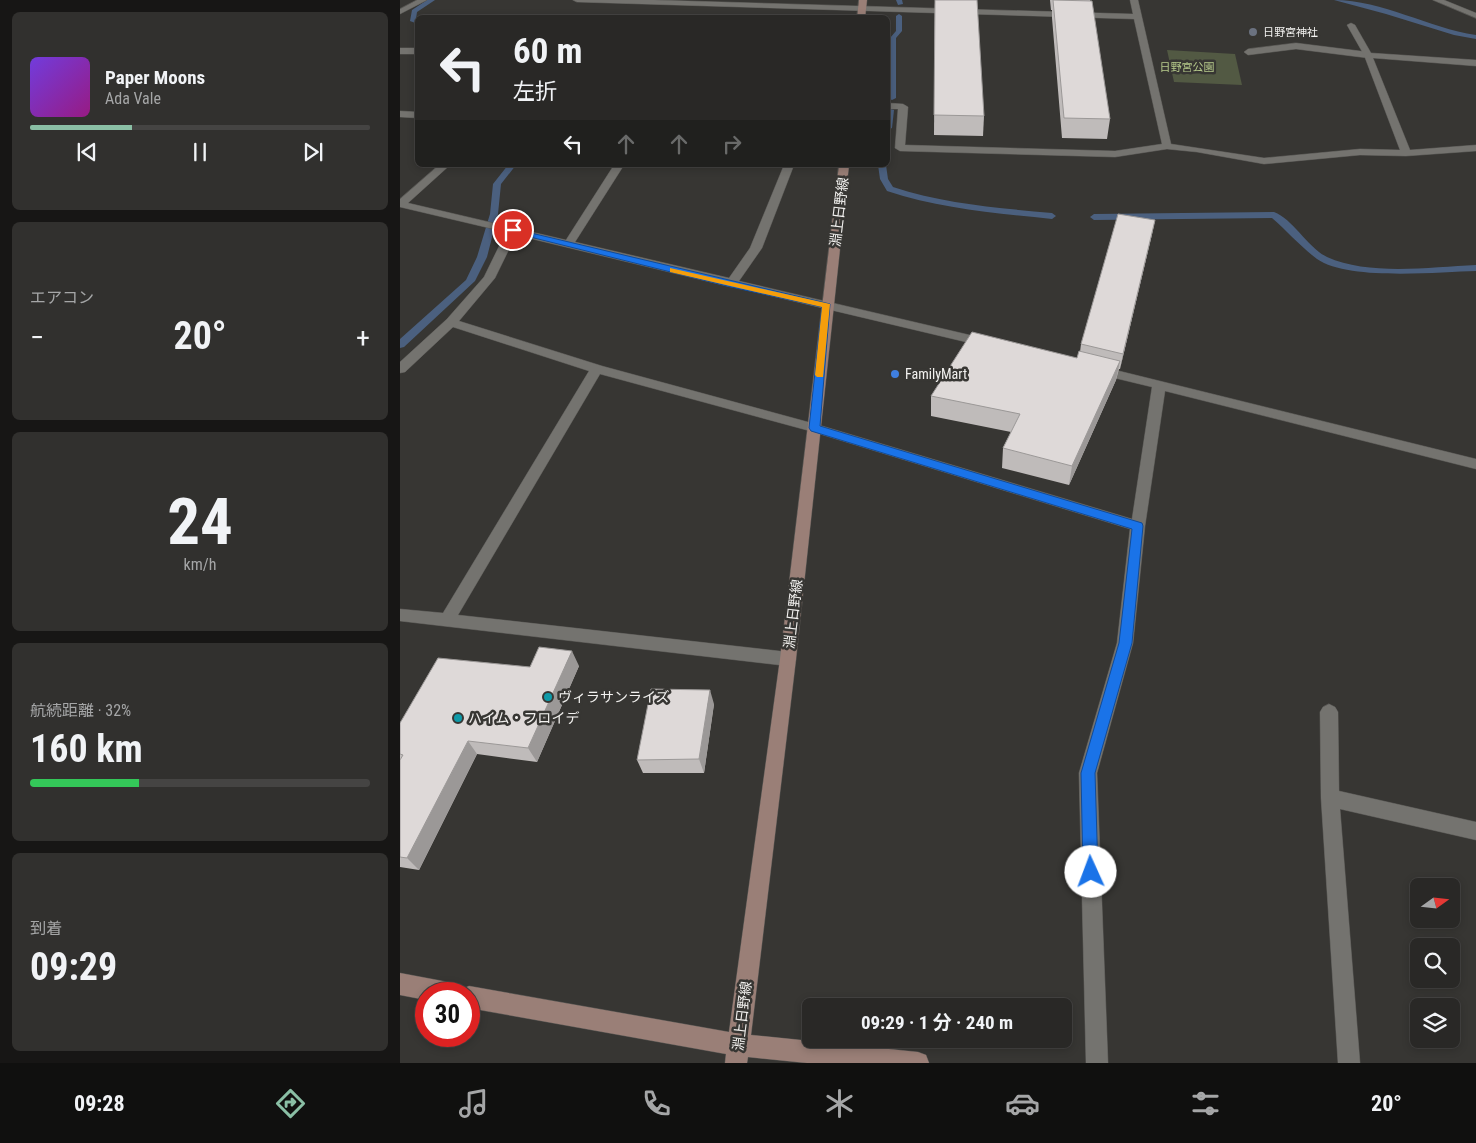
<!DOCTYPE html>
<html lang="ja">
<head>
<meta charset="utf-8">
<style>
  body { margin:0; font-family:"Roboto Condensed","Noto Sans JP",sans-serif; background:#31302e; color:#f1f3f6; height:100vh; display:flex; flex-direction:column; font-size:19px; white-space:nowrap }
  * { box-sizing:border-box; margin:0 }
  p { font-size:16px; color:#a5a6a7 }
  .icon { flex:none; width:28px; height:28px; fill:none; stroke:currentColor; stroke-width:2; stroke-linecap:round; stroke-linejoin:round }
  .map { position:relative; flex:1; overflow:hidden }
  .sheet { display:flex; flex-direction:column; gap:12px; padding:12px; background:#171615; width:400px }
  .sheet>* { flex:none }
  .guide { position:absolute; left:15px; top:15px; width:475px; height:152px; border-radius:8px; box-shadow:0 2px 8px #0003,0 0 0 1px #454443; background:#292826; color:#f1f3f6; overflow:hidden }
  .needle { width:32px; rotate:75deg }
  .buttons { position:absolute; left:1010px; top:878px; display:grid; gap:10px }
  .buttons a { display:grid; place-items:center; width:50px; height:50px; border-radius:8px; background:#292826; box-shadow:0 2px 8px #0003,0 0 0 1px #454443; font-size:25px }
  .speed { position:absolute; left:15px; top:982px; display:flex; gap:10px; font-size:25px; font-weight:700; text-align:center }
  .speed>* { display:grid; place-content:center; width:65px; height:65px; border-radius:50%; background:#292826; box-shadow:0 2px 8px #0003,0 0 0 1px #454443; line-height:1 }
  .speed .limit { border:8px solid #d22; background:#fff; color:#111 }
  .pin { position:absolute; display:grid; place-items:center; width:42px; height:42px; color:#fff; margin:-21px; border:2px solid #fff; border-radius:50%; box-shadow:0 1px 5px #0007 }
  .me { position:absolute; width:55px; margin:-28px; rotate:358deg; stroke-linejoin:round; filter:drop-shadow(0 0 4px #0008) }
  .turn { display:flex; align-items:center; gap:18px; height:105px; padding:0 15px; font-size:22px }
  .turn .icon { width:65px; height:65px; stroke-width:2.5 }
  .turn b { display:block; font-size:35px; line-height:42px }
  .lanes { display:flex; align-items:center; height:48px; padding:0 15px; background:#0003; justify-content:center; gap:25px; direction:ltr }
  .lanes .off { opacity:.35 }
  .big { font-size:38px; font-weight:700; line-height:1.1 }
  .sheet .tile { flex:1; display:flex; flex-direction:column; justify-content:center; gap:8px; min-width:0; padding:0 18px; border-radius:8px; background:#31302e }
  .sheet .dial { align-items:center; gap:0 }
  .dial b { font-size:65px; line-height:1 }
  .song { display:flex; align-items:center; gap:15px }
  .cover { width:60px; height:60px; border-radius:8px; background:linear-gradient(135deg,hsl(260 70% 55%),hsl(310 70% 35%)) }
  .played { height:5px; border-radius:2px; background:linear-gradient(90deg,#8abfa5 30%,#454443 30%) }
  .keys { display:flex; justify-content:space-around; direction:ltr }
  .heat { display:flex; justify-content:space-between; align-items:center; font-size:28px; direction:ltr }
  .charge { height:8px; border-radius:4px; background:linear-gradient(90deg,#34c759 32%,#454443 0) }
  .trip { position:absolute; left:402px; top:998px; width:270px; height:50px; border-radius:8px; background:#292826; box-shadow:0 2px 8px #0003,0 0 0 1px #454443; font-weight:700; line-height:50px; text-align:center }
  .tabs { display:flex; height:80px; justify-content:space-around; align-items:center; background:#10100f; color:#a5a6a7 }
  .tabs .icon { width:35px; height:35px }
  .tabs .on { color:#8abfa5 }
  .tabs b { font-size:22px; color:#f1f3f6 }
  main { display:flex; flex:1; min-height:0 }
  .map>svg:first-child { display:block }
</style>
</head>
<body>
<main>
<section class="sheet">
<div class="tile">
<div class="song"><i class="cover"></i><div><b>Paper Moons</b><p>Ada Vale</p></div></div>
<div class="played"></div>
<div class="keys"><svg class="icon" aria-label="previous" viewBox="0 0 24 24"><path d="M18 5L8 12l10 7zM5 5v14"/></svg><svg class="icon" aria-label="pause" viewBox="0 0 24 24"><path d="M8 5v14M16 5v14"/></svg><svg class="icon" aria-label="next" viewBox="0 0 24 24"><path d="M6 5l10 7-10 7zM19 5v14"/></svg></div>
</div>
<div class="tile"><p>エアコン</p>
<div class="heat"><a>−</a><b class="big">20°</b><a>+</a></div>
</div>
<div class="tile dial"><b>24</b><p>km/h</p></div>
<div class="tile"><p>航続距離 · 32%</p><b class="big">160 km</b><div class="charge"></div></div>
<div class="tile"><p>到着</p><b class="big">09:29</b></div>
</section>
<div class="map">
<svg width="1076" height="1063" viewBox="0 0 1076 1063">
  <rect width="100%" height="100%" fill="#373633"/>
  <polygon fill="#525943" points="767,50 835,54 842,85 774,82"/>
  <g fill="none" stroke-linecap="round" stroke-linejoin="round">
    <g fill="#4b607f" fill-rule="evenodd">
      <polygon points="27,0 35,0 17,12 16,19 18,20 18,24 10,21 12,10"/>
      <polygon points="496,0 502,0 503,4 498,5"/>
      <path d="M 934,0 C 983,0 1028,28 1076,35 L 1076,39 L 1054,35 L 986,14 Z"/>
      <polygon points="499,14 502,16 502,31 496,38 496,98 492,100 488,98 490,38 496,31 496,16"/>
      <polygon points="488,108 494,110 492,128 488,130"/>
      <polygon points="108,165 116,165 101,184 98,214 87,257 75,281 4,347 0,348 0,339 66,280 77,257 90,214 93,184"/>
      <path d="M 478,165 L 486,165 L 488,179 L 493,187 C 545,204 598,208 652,213 L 656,216 L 652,219 C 596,213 541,209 487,191 L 480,179 Z"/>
      <path d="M 874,212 C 893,219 908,248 927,257 C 969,276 1030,267 1076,265 L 1076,271 C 1038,272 948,281 917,259 C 901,247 887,231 872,218 L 694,220 L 690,217 L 694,214 Z"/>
    </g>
    <defs>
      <polygon id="lane" points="896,43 968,52 972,55 968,58 896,49 848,55 844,52 848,49"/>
      <g id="street">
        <polygon points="17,0 27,0 0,14 0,9"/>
        <polygon points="173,0 254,0 733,14 730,0 738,0 771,144 864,158 960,149 1000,150 964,55 947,25 951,23 955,25 971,53 1076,60 1076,66 973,58 1010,150 1076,145 1076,151 1006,156 960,155 864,164 797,152 767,149 715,157 500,151 495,148 498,109 488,109 488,103 503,104 508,107 505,145 715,151 762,144 734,19 177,2"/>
        <polygon points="1033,0 1044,0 1076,13 1076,18"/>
        <rect x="0" y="48" width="18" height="6"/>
        <polygon points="0,111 18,112 18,118 0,117"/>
        <polygon points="39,165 50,165 8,203 166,240 214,165 224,165 175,242 329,278 350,248 384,165 394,165 362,248 339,281 591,340 593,343 591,346 587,347 334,287 331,287 116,235 95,278 59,321 202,366 419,425 732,519 752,387 694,373 693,370 694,367 699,366 1076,459 1076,469 765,391 745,526 733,643 697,773 708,1063 686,1063 679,773 717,643 730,529 410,431 200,374 58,615 388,652 394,654 396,659 394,664 388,666 0,621 0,609 43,613 189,371 53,327 5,372 0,373 0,362 47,319 84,277 106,232 0,207 0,199"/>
        <polygon points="929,704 935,707 938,712 939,791 1076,822 1076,840 940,809 960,1063 938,1063 921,798 920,712 923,707"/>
      </g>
      <g id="secondary">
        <polygon points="459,0 467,0 465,18 457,18"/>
        <polygon points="439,165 449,165 396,659 351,1035 518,1052 526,1055 529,1063 407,1063 348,1057 347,1063 325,1063 326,1054 69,1008 69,994 26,994 26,1000 0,995 0,973 53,983 61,986 62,989 69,986 329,1032 380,659"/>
      </g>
    </defs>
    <use href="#lane" stroke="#565552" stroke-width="1"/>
    <use href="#street" stroke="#565552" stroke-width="1"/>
    <use href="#secondary" stroke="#565552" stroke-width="1"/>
    <use href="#lane" fill="#74736f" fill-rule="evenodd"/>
    <use href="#street" fill="#74736f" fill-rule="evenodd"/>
    <use href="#secondary" fill="#9a7f77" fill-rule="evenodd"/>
  </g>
  <g fill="#bfbbba">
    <polygon points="535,0 584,116 583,136 534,135"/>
    <polygon points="650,0 690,0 710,119 707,139 662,138 652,18 652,10 651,10"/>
    <polygon points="755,220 752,234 720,369 719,369 716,380 669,485 602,468 603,448 611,432 531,416 531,396 677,358 680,352 681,344"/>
    <polygon points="179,666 137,762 77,754 19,870 0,867 0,723 130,667"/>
    <polygon points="314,704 304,773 243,773 237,760"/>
  </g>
  <g fill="#9b9897">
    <polygon points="755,220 752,234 720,369 723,354"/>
    <polygon points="720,361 716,380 669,485 672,466"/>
    <polygon points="172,651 179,666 137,762 128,748"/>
    <polygon points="310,690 314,704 304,773 299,759"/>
    <polygon points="68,741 77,754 19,870 7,858"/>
  </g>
  <g fill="#ded9d8" stroke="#9b9897">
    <polygon points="535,0 577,0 584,116 534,115"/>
    <polygon points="653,0 692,1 710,119 664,118"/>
    <polygon points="718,214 755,220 723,354 681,344"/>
    <polygon points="572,332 677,358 679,351 720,361 672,466 603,448 620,414 531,396"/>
    <polygon points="139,647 172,651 128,748 68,741 7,858 0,857 0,760 3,755 0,754 0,723 38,658 130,667"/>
    <polygon points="251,689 310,690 299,759 237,760"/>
  </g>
  <polygon fill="#1a73e8" stroke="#114b97" points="110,228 430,304 420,426 742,523 743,526 732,643 695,773 698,872 696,877 691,879 685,877 683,872 681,773 719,643 732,529 411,431 409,428 422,307 331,287 110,232"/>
  <polygon fill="#f59e0b" points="270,268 430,304 423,377 417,377 415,375 422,307 270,272"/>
  <circle fill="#6b7280" stroke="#373633" stroke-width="2" cx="853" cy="32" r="5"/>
  <circle fill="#3f7fe0" stroke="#373633" stroke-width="2" cx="495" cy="374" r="5"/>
  <g fill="#0f9aa8" stroke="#373633" stroke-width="2">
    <circle cx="148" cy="697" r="5"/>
    <circle cx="58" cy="718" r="5"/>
  </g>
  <g text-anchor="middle" stroke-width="5" stroke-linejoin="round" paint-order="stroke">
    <g font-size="11" fill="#f2f1ef" stroke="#373633" text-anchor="start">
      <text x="863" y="36">日野宮神社</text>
    </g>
    <g font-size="11" fill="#b6ca8b" stroke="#373633">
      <text x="787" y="71">日野宮公園</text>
    </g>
    <g font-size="14" fill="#f2f1ef" stroke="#373633">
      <text transform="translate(439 212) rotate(-83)" y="5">淵上日野線</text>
      <text transform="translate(393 614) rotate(-83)" y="5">淵上日野線</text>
      <text transform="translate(342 1016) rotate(-83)" y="5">淵上日野線</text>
    </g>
    <g font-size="14" fill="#f2f1ef" stroke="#373633" text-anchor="start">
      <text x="505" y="379">FamilyMart</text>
      <text x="158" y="702">ヴィラサンライズ</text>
      <text x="68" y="723">ハイム・フロイデ</text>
    </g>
  </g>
</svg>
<div class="buttons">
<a><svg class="needle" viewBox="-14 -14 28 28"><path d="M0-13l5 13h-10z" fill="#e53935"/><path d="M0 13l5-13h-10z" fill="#a5a6a7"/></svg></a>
<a><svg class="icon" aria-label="search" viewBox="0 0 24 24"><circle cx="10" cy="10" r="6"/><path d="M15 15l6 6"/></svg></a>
<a><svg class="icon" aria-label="layers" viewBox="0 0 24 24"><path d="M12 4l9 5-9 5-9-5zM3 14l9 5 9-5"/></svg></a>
</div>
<div class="speed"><div class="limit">30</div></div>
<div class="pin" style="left:113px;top:230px;background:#d93025"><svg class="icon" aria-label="arrive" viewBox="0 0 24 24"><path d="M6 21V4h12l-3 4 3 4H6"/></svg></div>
<svg class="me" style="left:691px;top:872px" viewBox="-20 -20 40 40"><circle r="19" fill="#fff"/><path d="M0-13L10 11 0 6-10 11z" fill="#1a73e8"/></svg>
<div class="trip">09:29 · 1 分 · 240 m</div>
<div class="guide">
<div class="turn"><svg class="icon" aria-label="left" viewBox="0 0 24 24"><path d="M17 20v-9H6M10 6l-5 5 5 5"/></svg><div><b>60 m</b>左折</div></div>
<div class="lanes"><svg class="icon" aria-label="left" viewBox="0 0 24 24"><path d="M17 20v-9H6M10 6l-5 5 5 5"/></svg><svg class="icon off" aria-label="ahead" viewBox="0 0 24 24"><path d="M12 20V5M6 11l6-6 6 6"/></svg><svg class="icon off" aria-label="ahead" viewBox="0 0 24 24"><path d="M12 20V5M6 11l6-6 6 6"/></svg><svg class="icon off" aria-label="right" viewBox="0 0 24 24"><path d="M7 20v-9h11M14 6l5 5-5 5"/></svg></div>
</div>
</div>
</main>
<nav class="tabs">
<b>09:28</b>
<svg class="icon on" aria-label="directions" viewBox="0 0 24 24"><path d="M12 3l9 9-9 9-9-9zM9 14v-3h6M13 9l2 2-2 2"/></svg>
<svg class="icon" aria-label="music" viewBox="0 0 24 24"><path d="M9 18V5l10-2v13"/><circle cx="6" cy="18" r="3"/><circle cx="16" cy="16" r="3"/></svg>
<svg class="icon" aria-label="phone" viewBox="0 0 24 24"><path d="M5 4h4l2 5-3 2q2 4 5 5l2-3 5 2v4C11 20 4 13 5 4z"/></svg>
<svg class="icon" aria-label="climate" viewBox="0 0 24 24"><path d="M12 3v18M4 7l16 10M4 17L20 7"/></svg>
<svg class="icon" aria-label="car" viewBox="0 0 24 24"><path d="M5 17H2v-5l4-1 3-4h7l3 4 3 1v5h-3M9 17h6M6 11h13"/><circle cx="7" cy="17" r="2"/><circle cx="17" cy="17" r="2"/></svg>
<svg class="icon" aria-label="filters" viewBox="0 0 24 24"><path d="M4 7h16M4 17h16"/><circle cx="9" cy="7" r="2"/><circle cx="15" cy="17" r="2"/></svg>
<b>20°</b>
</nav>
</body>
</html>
